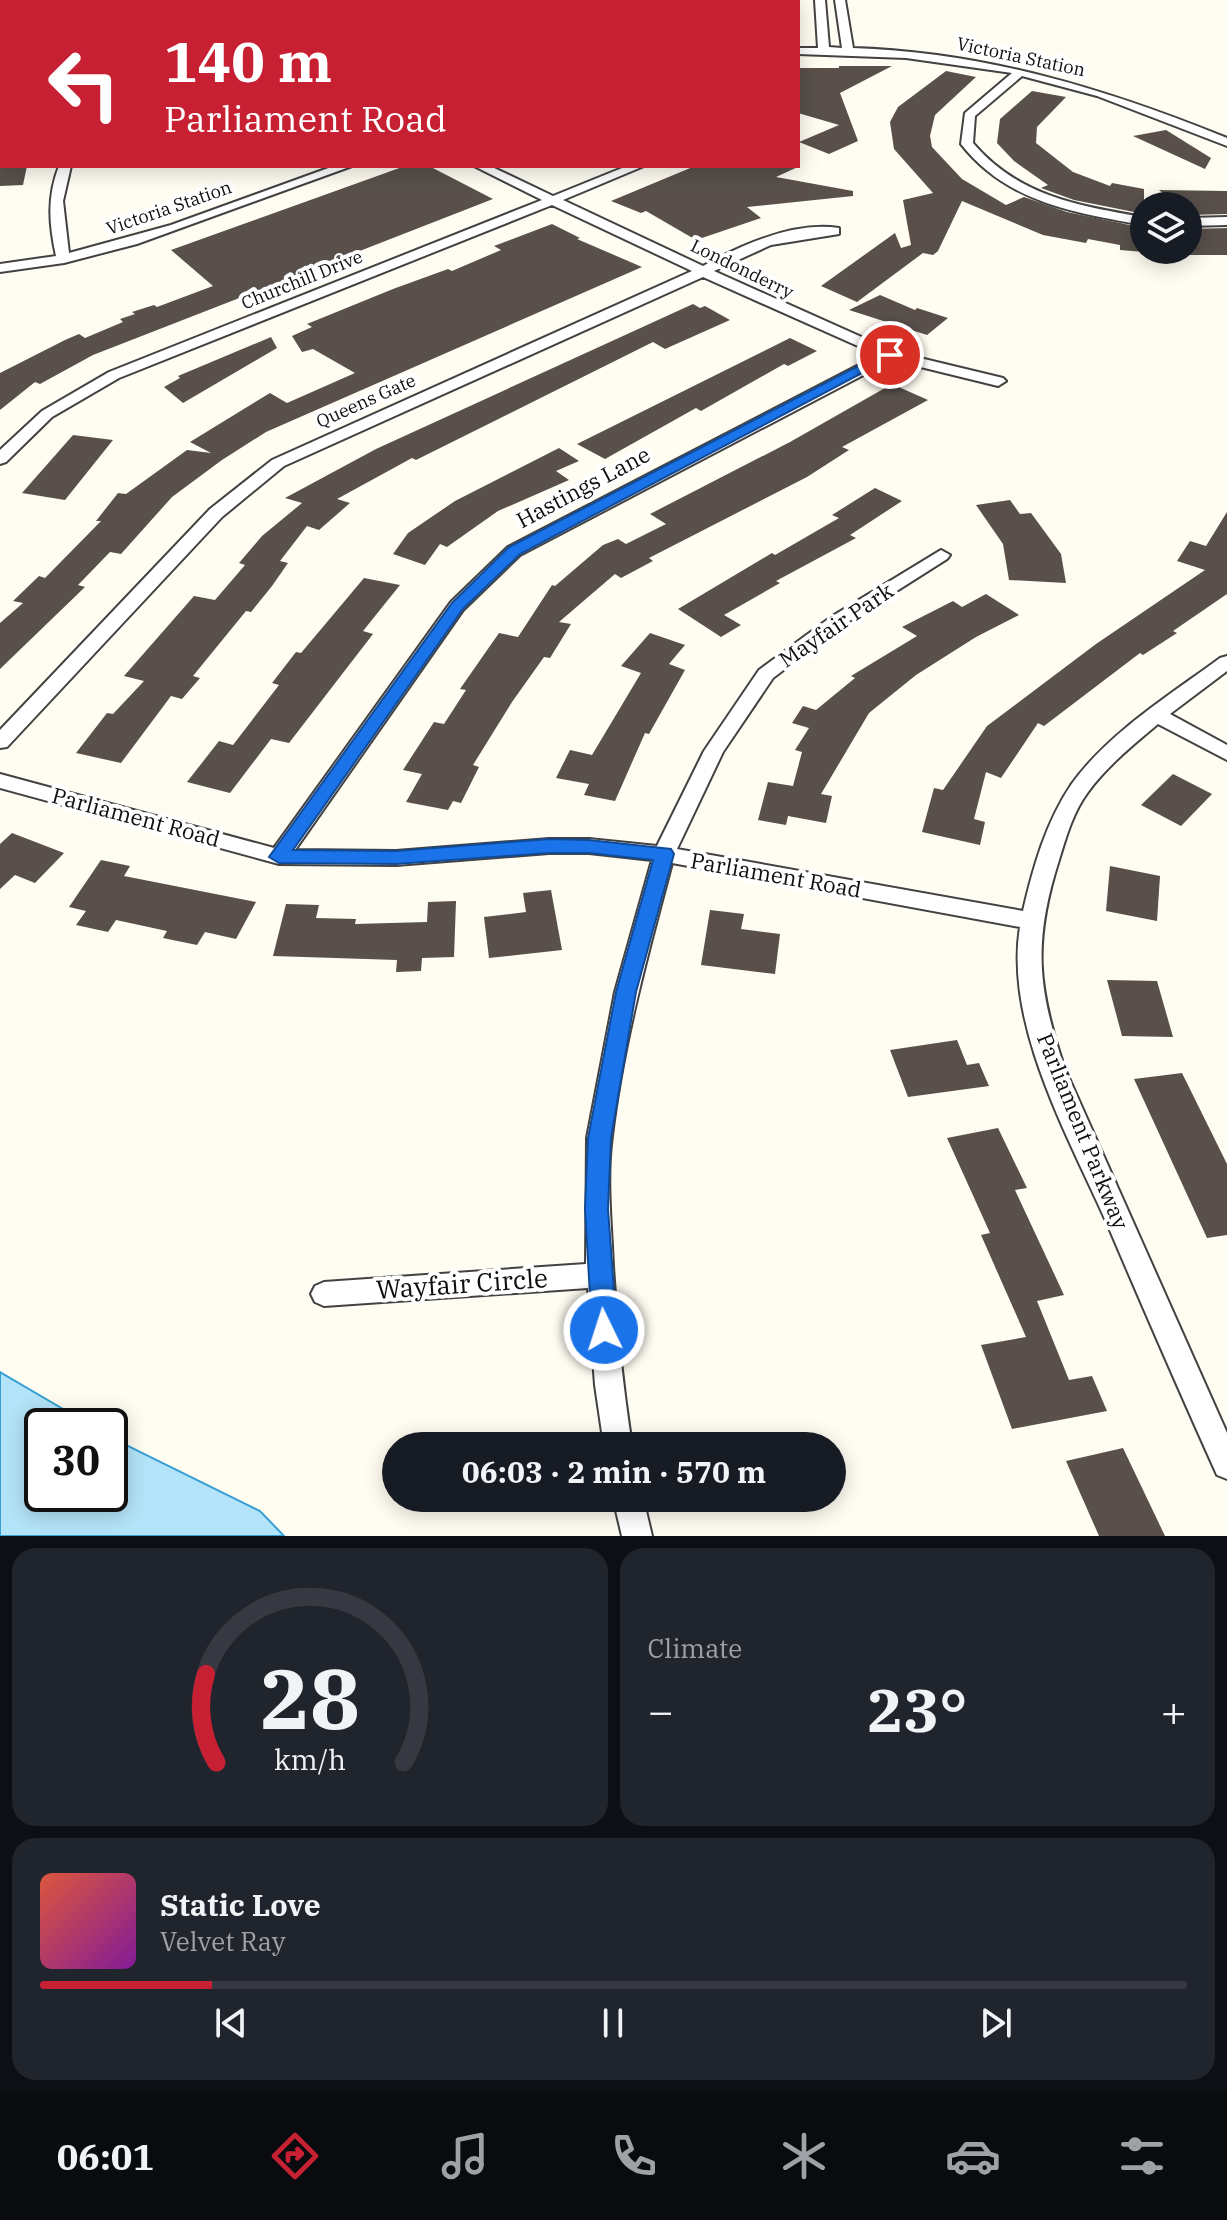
<!DOCTYPE html>
<html lang="en">
<head>
<meta charset="utf-8">
<style>
  body { margin:0; font-family:"IBM Plex Serif",serif; background:#20242c; color:#f1f3f6; height:100vh; display:flex; flex-direction:column; font-size:30px; white-space:nowrap }
  * { box-sizing:border-box; margin:0 }
  p { font-size:26px; color:#9ea1a6 }
  .icon { flex:none; width:44px; height:44px; fill:none; stroke:currentColor; stroke-width:2; stroke-linecap:round; stroke-linejoin:round }
  .map { position:relative; height:1536px; overflow:hidden }
  .sheet { display:flex; flex-direction:column; gap:12px; padding:12px; background:#0d0f14; flex:1 }
  .sheet>* { flex:none }
  .banner { position:absolute; left:0px; top:0px; width:800px; height:168px; box-shadow:0 4px 20px #0003; background:#c72032; color:#fff; overflow:hidden }
  .tools { position:absolute; left:1130px; top:192px; display:grid; gap:16px }
  .tools a { display:grid; place-items:center; width:72px; height:72px; border-radius:50%; background:#171b24; box-shadow:0 4px 20px #0003; font-size:40px }
  .speed { position:absolute; left:24px; top:1408px; display:flex; gap:16px; font-size:40px; font-weight:700; text-align:center }
  .speed>* { display:grid; place-content:center; width:104px; height:104px; border-radius:50%; background:#171b24; box-shadow:0 4px 20px #0003; line-height:1 }
  .speed .limit { border:4px solid #111; border-radius:12px; background:#fff; color:#111 }
  .pin { position:absolute; display:grid; place-items:center; width:68px; height:68px; color:#fff; margin:-34px; border:4px solid #fff; border-radius:50%; box-shadow:0 2px 8px #0007 }
  .me { position:absolute; width:88px; margin:-44px; rotate:356deg; stroke-linejoin:round; filter:drop-shadow(0 0 6px #0008) }
  .turn { display:flex; align-items:center; gap:28px; height:168px; padding:0 32px; font-size:36px }
  .turn .icon { width:104px; height:104px; stroke-width:2.5 }
  .turn b { display:block; font-size:56px; line-height:68px }
  .big { font-size:60px; font-weight:700; line-height:1.1 }
  .sheet .widget { flex:1; display:flex; flex-direction:column; justify-content:center; gap:12px; min-width:0; padding:0 28px; border-radius:24px; background:#20242c }
  .sheet .dial { align-items:center; gap:0 }
  .dial svg { height:208px; overflow:visible; fill:none; stroke:#363941; stroke-width:7; stroke-linecap:round; text-anchor:middle }
  .dial text { fill:#f1f3f6; stroke:none }
  .song { display:flex; align-items:center; gap:24px }
  .cover { width:96px; height:96px; border-radius:12px; background:linear-gradient(135deg,hsl(10 70% 55%),hsl(290 70% 35%)) }
  .played { height:8px; border-radius:4px; background:linear-gradient(90deg,#c72032 15%,#363941 15%) }
  .keys { display:flex; justify-content:space-around; direction:ltr }
  .heat { display:flex; justify-content:space-between; align-items:center; font-size:44px; direction:ltr }
  .sheet .tiles { flex:1; display:grid; gap:12px; grid-template-columns:1fr 1fr }
  .widget:last-child { grid-column:span 2 }
  .trip { position:absolute; left:382px; top:1432px; width:464px; height:80px; border-radius:40px; background:#171b24; box-shadow:0 4px 20px #0003; font-weight:700; line-height:80px; text-align:center }
  .tabs { display:flex; height:128px; justify-content:space-around; align-items:center; background:#090b0e; color:#9ea1a6 }
  .tabs .icon { width:56px; height:56px }
  .tabs .active { color:#c72032 }
  .tabs b { font-size:36px; color:#f1f3f6 }
  .map>svg:first-child { display:block }
</style>
</head>
<body>
<div class="map">
<svg width="1227" height="1536" viewBox="0 0 1227 1536">
  <rect width="100%" height="100%" fill="#fffcf2"/>
  <polygon fill="#b4e4f9" stroke="#379fd4" stroke-width="2" points="0,1372 92,1426 42,1426 42,1494 110,1494 110,1437 260,1511 284,1536 0,1536"/>
  <g fill="#59504b">
    <polygon points="839,66 892,66 840,93 858,141 829,154 799,142 839,125 798,113 798,68 839,68"/>
    <polygon points="946,71 976,77 935,115 930,136 932,147 962,179 1006,205 1024,197 1067,212 1144,228 1144,252 1120,250 1120,245 1088,239 1086,243 1043,235 962,201 938,251 933,255 923,253 857,302 821,286 895,233 901,248 911,245 903,200 933,193 894,149 890,122 898,107"/>
    <polygon points="1032,91 1066,97 1037,127 1036,143 1073,172 1110,186 1112,183 1144,189 1144,214 1074,200 1041,188 1048,185 1014,161 997,143 1000,119"/>
    <polygon points="1166,130 1211,158 1205,169 1133,136"/>
    <polygon points="0,166 27,166 23,185 0,186"/>
    <polygon points="405,166 429,166 493,199 93,355 40,384 35,382 0,410 0,373 65,340 79,334 85,338 123,322 120,319 135,314 132,312 154,305 157,307 213,286 171,250"/>
    <polygon points="695,166 800,166 776,177 853,191 853,196 747,207 761,218 696,240 646,211 641,213 611,201"/>
    <polygon points="1159,190 1227,191 1227,214 1188,215 1188,206 1177,206"/>
    <polygon points="552,224 580,238 577,239 642,267 266,432 222,460 172,497 121,554 110,552 78,585 85,587 0,669 0,623 23,603 13,601 39,576 45,578 101,521 96,521 118,493 126,494 187,450 211,453 190,442 270,393 287,403 355,373 313,349 302,352 292,336 312,327 307,324 393,289 448,269 452,271 501,250 494,246"/>
    <polygon points="1227,228 1227,255 1188,255 1188,229"/>
    <polygon points="880,295 915,310 917,308 948,318 927,335 849,310"/>
    <polygon points="693,304 700,308 705,306 730,320 665,349 653,342 416,460 412,458 337,499 350,503 319,530 307,526 280,561 288,563 272,586 251,612 246,611 193,676 200,678 182,699 171,696 121,763 76,753 107,713 113,714 144,681 124,676 194,596 215,600 245,565 239,563 262,536 302,503 285,498 376,449"/>
    <polygon points="271,337 277,348 183,403 164,387 180,378 178,376"/>
    <polygon points="790,338 817,351 788,366 784,364 701,411 696,408 605,459 577,444"/>
    <polygon points="892,384 928,400 842,447 849,450 807,477 649,558 653,561 621,578 615,574 559,622 571,624 550,658 544,657 512,702 473,765 479,767 461,803 453,801 448,810 406,802 422,774 403,770 434,722 444,724 466,690 460,689 499,633 518,637 552,585 555,586 603,545 618,539 626,544 666,524 650,514 790,442"/>
    <polygon points="73,435 113,440 65,500 22,493"/>
    <polygon points="559,448 579,461 556,471 569,480 498,511 447,547 440,544 425,565 393,554 408,533 455,501"/>
    <polygon points="875,488 902,501 850,535 856,538 776,581 780,583 724,615 741,625 721,637 678,609 772,553 775,555 839,518 832,515"/>
    <polygon points="1010,500 1020,514 1031,513 1061,554 1066,583 1009,580 1003,544 976,505"/>
    <polygon points="1227,512 1227,594 1173,631 1177,633 1143,655 1140,653 1044,726 1038,723 1001,778 986,772 974,819 985,822 980,845 922,832 934,788 943,790 987,726 1096,644 1205,570 1177,561 1190,541 1206,546"/>
    <polygon points="364,578 400,585 363,631 373,634 289,743 271,739 230,793 187,782 219,741 233,745 279,685 272,683 296,652 301,653"/>
    <polygon points="986,594 1019,615 976,637 916,675 869,713 821,794 832,796 826,823 788,816 786,825 758,820 768,782 793,786 802,752 795,750 809,728 792,723 803,706 816,710 855,678 851,676 917,636 902,627 953,601 962,607"/>
    <polygon points="650,633 685,645 669,664 685,670 649,734 645,733 615,801 584,795 589,784 556,778 570,750 592,755 641,673 621,666"/>
    <polygon points="1173,774 1212,794 1181,826 1141,805"/>
    <polygon points="12,833 64,853 35,883 15,875 0,889 0,844"/>
    <polygon points="101,860 130,866 124,876 256,902 236,939 205,932 197,945 163,938 167,931 116,920 108,932 76,925 86,911 69,907"/>
    <polygon points="1110,866 1160,876 1157,921 1106,911"/>
    <polygon points="551,890 562,950 489,958 484,917 526,912 523,893"/>
    <polygon points="456,901 454,957 422,958 421,971 396,972 397,960 273,956 286,904 319,905 316,918 356,919 355,924 427,922 428,902"/>
    <polygon points="710,910 744,914 741,929 780,934 775,974 701,965"/>
    <polygon points="1107,980 1157,981 1173,1037 1122,1036"/>
    <polygon points="957,1040 967,1065 979,1063 989,1086 908,1097 890,1050"/>
    <polygon points="1182,1073 1227,1164 1227,1235 1207,1238 1134,1079"/>
    <polygon points="998,1128 1027,1188 1015,1190 1064,1295 1037,1301 1069,1380 1092,1376 1107,1411 1012,1429 981,1345 1026,1337 981,1235 990,1233 947,1138"/>
    <polygon points="1123,1448 1165,1536 1099,1536 1066,1461"/>
  </g>
  <g fill="none" stroke-linecap="round" stroke-linejoin="round">
    <defs>
      <g id="minor">
        <polygon points="635,0 652,0 634,2"/>
        <path d="M 815,0 L 825,0 L 829,47 L 842,48 L 835,0 L 845,0 L 853,48 C 985,52 1106,89 1227,138 L 1227,146 L 1097,96 L 1022,76 L 975,116 L 973,143 C 1018,196 1079,206 1144,217 L 1144,225 C 1075,213 1006,202 961,144 L 965,113 L 1012,73 L 906,58 L 798,54 L 798,48 L 818,48 Z"/>
        <path d="M 59,166 L 71,166 L 63,201 L 69,253 L 171,225 L 334,166 L 352,166 L 137,244 L 64,263 L 0,272 L 0,264 L 56,256 C 49,224 47,197 59,166 Z"/>
        <path d="M 474,166 L 490,166 L 553,196 L 627,166 L 644,166 L 563,200 L 703,266 C 741,245 794,221 839,228 L 839,234 L 771,245 L 714,271 L 895,352 L 1003,378 L 1006,381 L 998,386 L 892,360 L 520,555 L 463,610 L 295,850 L 396,851 L 549,839 L 589,839 L 657,846 L 704,751 L 759,670 L 831,617 L 941,550 L 950,555 L 947,559 L 843,625 L 773,678 L 723,752 L 677,849 L 1023,911 C 1033,868 1046,822 1071,785 C 1108,733 1170,695 1220,658 L 1227,656 L 1227,671 L 1170,714 L 1227,745 L 1227,760 L 1158,724 C 1133,745 1107,766 1088,792 C 1073,812 1066,837 1059,860 C 1033,941 1037,988 1065,1069 L 1227,1433 L 1227,1479 L 1217,1475 C 1180,1393 1144,1310 1109,1228 C 1070,1139 1004,1026 1020,927 L 672,863 C 648,953 623,1044 612,1136 C 607,1172 610,1210 612,1246 C 615,1313 622,1380 632,1446 L 604,1446 L 595,1385 L 588,1288 L 324,1306 L 315,1302 L 311,1294 L 315,1286 L 324,1282 L 586,1264 L 587,1138 L 615,992 L 652,860 L 589,853 L 549,853 L 396,865 L 279,864 L 0,788 L 0,774 L 274,848 L 451,602 L 508,547 L 878,355 L 703,277 L 284,466 L 222,517 L 7,747 L 0,748 L 0,730 L 210,509 L 272,460 L 692,271 L 552,205 L 119,378 L 52,417 L 6,462 L 0,464 L 0,450 L 42,411 L 109,372 L 542,200 Z"/>
        <polygon points="1227,217 1227,225 1188,226 1188,218"/>
        <polygon points="613,1498 643,1498 652,1536 622,1536"/>
      </g>
      <polygon id="tertiary" points="4,0 30,0 2,2"/>
    </defs>
    <use href="#minor" stroke="#424242" stroke-width="4"/>
    <use href="#tertiary" stroke="#424242" stroke-width="4"/>
    <use href="#minor" fill="#fff" fill-rule="evenodd"/>
    <use href="#tertiary" fill="#fff" fill-rule="evenodd"/>
  </g>
  <polygon fill="#1a73e8" stroke="#114b97" stroke-width="2" points="885,352 896,355 520,554 463,609 293,850 396,851 549,839 589,840 671,849 674,854 636,992 611,1138 608,1209 617,1330 613,1338 604,1341 595,1338 592,1330 585,1209 588,1138 616,992 653,860 589,853 549,853 396,864 279,863 269,857 452,603 509,547"/>
  <g text-anchor="middle" stroke-width="8" stroke-linejoin="round" paint-order="stroke">
    <g font-size="18" fill="#0f0f0f" stroke="#fff">
      <text transform="translate(1021 57) rotate(12)" y="6">Victoria Station</text>
      <text transform="translate(169 208) rotate(-19)" y="6">Victoria Station</text>
      <text transform="translate(742 269) rotate(26)" y="6">Londonderry</text>
      <text transform="translate(302 280) rotate(-22)" y="6">Churchill Drive</text>
      <text transform="translate(366 401) rotate(-24)" y="6">Queens Gate</text>
    </g>
    <g font-size="22" fill="#0f0f0f" stroke="#fff">
      <text transform="translate(583 487) rotate(-28)" y="8">Hastings Lane</text>
      <text transform="translate(836 625) rotate(-34)" y="8">Mayfair Park</text>
      <text transform="translate(136 817) rotate(15)" y="8">Parliament Road</text>
      <text transform="translate(776 875) rotate(10)" y="8">Parliament Road</text>
      <text transform="translate(1083 1131) rotate(68)" y="8">Parliament Parkway</text>
    </g>
    <g font-size="26" fill="#0f0f0f" stroke="#fff">
      <text transform="translate(462 1284) rotate(-4)" y="9">Wayfair Circle</text>
    </g>
  </g>
</svg>
<div class="tools">
<a><svg class="icon" aria-label="layers" viewBox="0 0 24 24"><path d="M12 4l9 5-9 5-9-5zM3 14l9 5 9-5"/></svg></a>
</div>
<div class="speed"><div class="limit">30</div></div>
<div class="pin" style="left:890px;top:355px;background:#d93025"><svg class="icon" aria-label="arrive" viewBox="0 0 24 24"><path d="M6 21V4h12l-3 4 3 4H6"/></svg></div>
<svg class="me" style="left:604px;top:1330px" viewBox="-20 -20 40 40"><circle r="17" fill="#1a73e8" stroke="#fff" stroke-width="3"/><path d="M0-11L8 9 0 5-8 9z" fill="#fff"/></svg>
<div class="trip">06:03 · 2 min · 570 m</div>
<div class="banner">
<div class="turn"><svg class="icon" aria-label="left" viewBox="0 0 24 24"><path d="M17 20v-9H6M10 6l-5 5 5 5"/></svg><div><b>140 m</b>Parliament Road</div></div>
</div>
</div>
<section class="sheet">
<div class="tiles">
<div class="widget dial"><svg viewBox="0 0 100 80">
<path d="M14 69A42 42 0 1 1 86 69"/>
<path d="M14 69A42 42 0 0 1 10 35" stroke="#c72032"/>
<text x="50" y="56" font-size="32" font-weight="700">28</text>
<text x="50" y="72" font-size="11">km/h</text>
</svg></div>
<div class="widget"><p>Climate</p>
<div class="heat"><a>−</a><b class="big">23°</b><a>+</a></div>
</div>
<div class="widget">
<div class="song"><i class="cover"></i><div><b>Static Love</b><p>Velvet Ray</p></div></div>
<div class="played"></div>
<div class="keys"><svg class="icon" aria-label="previous" viewBox="0 0 24 24"><path d="M18 5L8 12l10 7zM5 5v14"/></svg><svg class="icon" aria-label="pause" viewBox="0 0 24 24"><path d="M8 5v14M16 5v14"/></svg><svg class="icon" aria-label="next" viewBox="0 0 24 24"><path d="M6 5l10 7-10 7zM19 5v14"/></svg></div>
</div>
</div>
</section>
<nav class="tabs">
<b>06:01</b>
<svg class="icon active" aria-label="directions" viewBox="0 0 24 24"><path d="M12 3l9 9-9 9-9-9zM9 14v-3h6M13 9l2 2-2 2"/></svg>
<svg class="icon" aria-label="music" viewBox="0 0 24 24"><path d="M9 18V5l10-2v13"/><circle cx="6" cy="18" r="3"/><circle cx="16" cy="16" r="3"/></svg>
<svg class="icon" aria-label="phone" viewBox="0 0 24 24"><path d="M5 4h4l2 5-3 2q2 4 5 5l2-3 5 2v4C11 20 4 13 5 4z"/></svg>
<svg class="icon" aria-label="climate" viewBox="0 0 24 24"><path d="M12 3v18M4 7l16 10M4 17L20 7"/></svg>
<svg class="icon" aria-label="car" viewBox="0 0 24 24"><path d="M5 17H2v-5l4-1 3-4h7l3 4 3 1v5h-3M9 17h6M6 11h13"/><circle cx="7" cy="17" r="2"/><circle cx="17" cy="17" r="2"/></svg>
<svg class="icon" aria-label="filters" viewBox="0 0 24 24"><path d="M4 7h16M4 17h16"/><circle cx="9" cy="7" r="2"/><circle cx="15" cy="17" r="2"/></svg>
</nav>
</body>
</html>
